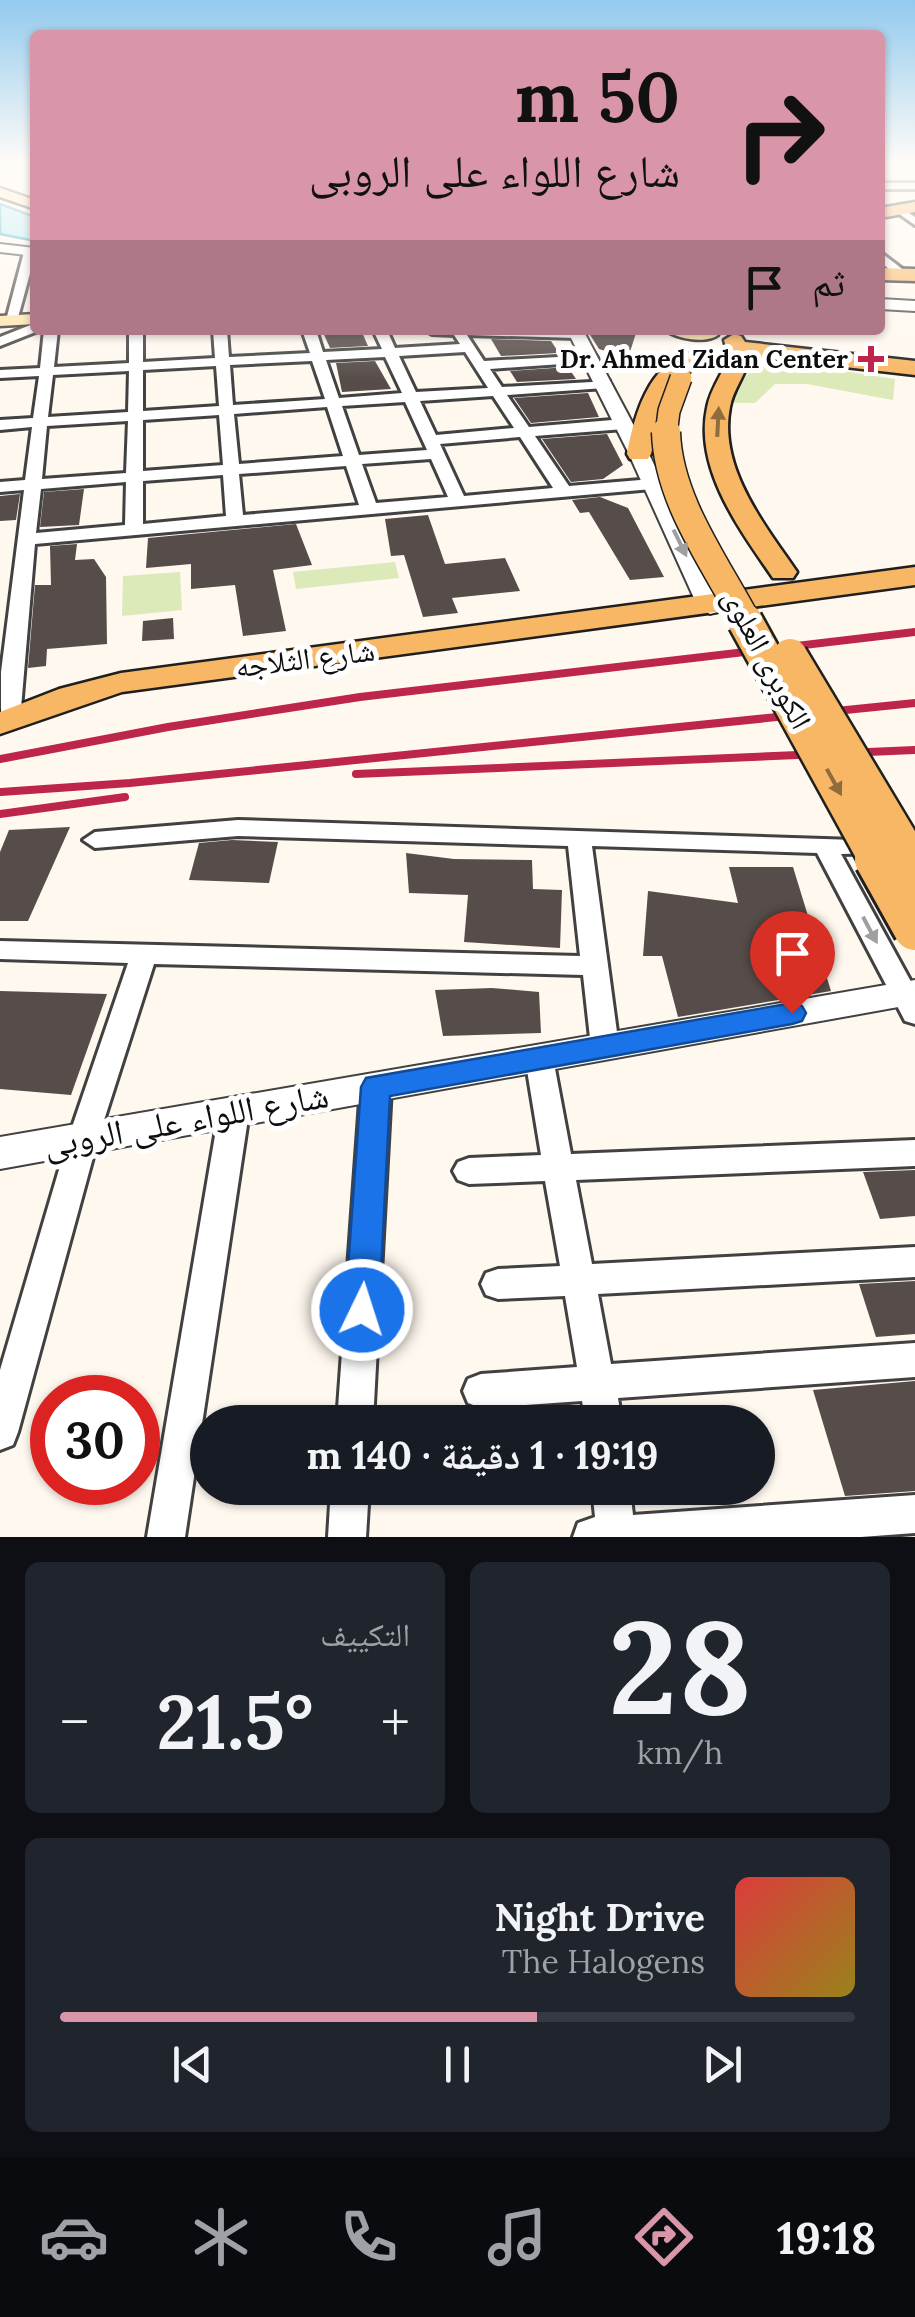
<!DOCTYPE html>
<html lang="ar">
<head>
<meta charset="utf-8">
<style>
  body { margin:0; font-family:Lora,"Noto Naskh Arabic",serif; background:#20242c; color:#f1f3f6; direction:rtl; height:100vh; display:flex; flex-direction:column; font-size:38px; white-space:nowrap }
  * { box-sizing:border-box; margin:0 }
  p { font-size:32px; color:#9ea1a6 }
  .icon { flex:none; width:55px; height:55px; fill:none; stroke:currentColor; stroke-width:2; stroke-linecap:round; stroke-linejoin:round }
  .map { position:relative; height:1537px; overflow:hidden; direction:ltr }
  .panel { display:flex; flex-direction:column; gap:25px; padding:25px; background:#0d0f14; flex:1 }
  .panel>* { flex:none }
  .hud { position:absolute; left:30px; top:30px; width:855px; height:305px; border-radius:10px; box-shadow:0 2px 8px #0004; direction:rtl; background:#da96a9; color:#111; overflow:hidden }
  .speed { position:absolute; left:30px; top:1375px; display:flex; gap:20px; font-size:50px; font-weight:700; text-align:center }
  .speed>* { display:grid; place-content:center; width:130px; height:130px; border-radius:50%; background:#171b24; box-shadow:0 2px 8px #0004; line-height:1 }
  .speed .limit { border:15px solid #d22; background:#fff; color:#111 }
  .pin { position:absolute; display:grid; place-items:center; width:85px; height:85px; color:#fff; margin:-102px -42px; border-radius:50% 50% 50% 0; rotate:-45deg; box-shadow:0 0 10px #0007 }
  .pin .icon { rotate:45deg }
  .me { position:absolute; width:110px; margin:-55px; rotate:4deg; stroke-linejoin:round; filter:drop-shadow(0 0 8px #0008) }
  .turn { display:flex; align-items:center; gap:35px; height:210px; padding:0 40px; font-size:45px }
  .turn .icon { width:130px; height:130px; stroke-width:2.5 }
  .turn b { display:block; font-size:70px; line-height:85px }
  .then { display:flex; align-items:center; height:95px; padding:0 40px; background:#0003; gap:20px; font-size:38px }
  .big { font-size:75px; font-weight:700; line-height:1.1 }
  .panel .widget { flex:1; display:flex; flex-direction:column; justify-content:center; gap:15px; min-width:0; padding:0 35px; border-radius:15px; background:#20242c }
  .panel .dial { align-items:center; gap:0 }
  .dial b { font-size:130px; line-height:1 }
  .song { display:flex; align-items:center; gap:30px }
  .cover { width:120px; height:120px; border-radius:15px; background:linear-gradient(135deg,hsl(0 70% 55%),hsl(50 70% 35%)) }
  .played { height:10px; border-radius:5px; background:linear-gradient(90deg,#da96a9 60%,#363941 60%) }
  .keys { display:flex; justify-content:space-around; direction:ltr }
  .heat { display:flex; justify-content:space-between; align-items:center; font-size:55px; direction:ltr }
  .panel .tiles { flex:1; display:grid; gap:25px; grid-template-columns:1fr 1fr }
  .widget:last-child { grid-column:span 2 }
  .trip { position:absolute; left:190px; top:1405px; width:585px; height:100px; border-radius:50px; background:#171b24; box-shadow:0 2px 8px #0004; font-weight:700; line-height:100px; text-align:center; direction:rtl }
  .tab-bar { display:flex; height:160px; justify-content:space-around; align-items:center; background:#090b0e; color:#9ea1a6 }
  .tab-bar .icon { width:70px; height:70px }
  .tab-bar .selected { color:#da96a9 }
  .tab-bar b { font-size:45px; color:#f1f3f6 }
  .map>svg:first-child { display:block }
</style>
</head>
<body>
<div class="map">
<svg width="915" height="1537" viewBox="0 0 915 1537">
  <rect width="100%" height="100%" fill="#fff8ef"/>
  <g fill="#dce9b8">
    <path d="M 778,361 L 895,379 L 893,400 L 807,384 L 775,384 L 755,403 L 728,403 C 736,380 755,364 778,361 Z"/>
    <polygon points="395,562 399,578 296,589 293,572"/>
    <polygon points="180,572 182,610 122,616 123,576"/>
  </g>
  <polygon fill="#b3ebf6" stroke="#3ab0cd" stroke-width="2.5" points="0,204 35,217 35,241 0,234"/>
  <g fill="#564c4a">
    <polygon points="322,330 361,330 368,346 330,348"/>
    <polygon points="587,330 637,330 628,358 599,349"/>
    <polygon points="491,339 551,341 559,353 501,356"/>
    <polygon points="375,361 391,389 342,392 336,363"/>
    <polygon points="568,367 576,379 517,382 510,371"/>
    <polygon points="588,393 599,417 531,423 514,398"/>
    <polygon points="607,434 623,465 603,479 571,482 542,439"/>
    <polygon points="84,489 79,525 40,527 44,492"/>
    <polygon points="20,494 16,520 0,521 0,496"/>
    <polygon points="600,497 628,508 664,577 630,580 589,512 580,513 572,500"/>
    <polygon points="428,515 445,564 505,558 520,591 452,598 458,613 423,617 404,555 391,556 385,519"/>
    <polygon points="296,524 312,565 273,570 286,631 243,636 235,585 191,589 191,564 146,568 148,538"/>
    <polygon points="77,544 75,560 94,559 106,577 107,644 47,649 46,666 28,668 35,585 51,585 50,546"/>
    <polygon points="173,618 174,639 142,641 143,621"/>
    <polygon points="70,827 28,921 0,921 0,852 9,830"/>
    <polygon points="232,840 278,842 269,883 189,880 199,843"/>
    <polygon points="406,853 454,859 532,860 533,889 562,890 560,948 464,942 468,895 409,893"/>
    <polygon points="729,867 793,867 831,991 678,1017 662,956 643,956 648,891 738,903"/>
    <polygon points="492,988 539,992 541,1033 443,1036 435,990"/>
    <polygon points="0,991 107,994 71,1095 0,1089"/>
    <polygon points="915,1170 915,1216 880,1219 863,1172"/>
    <polygon points="915,1281 915,1334 876,1337 859,1284"/>
    <polygon points="915,1381 915,1491 845,1496 813,1390"/>
  </g>
  <g fill="none" stroke-linecap="round" stroke-linejoin="round">
    <defs>
      <g id="minor">
        <rect x="880" y="183" width="35" height="6"/>
        <polygon points="899,206 915,217 915,225 895,211"/>
        <polygon points="30,249 35,255 17,321 5,324 24,252"/>
        <polygon points="880,252 905,271 905,277 897,277 880,261"/>
        <polygon points="33,324 38,331 0,346 0,337"/>
        <path d="M 44,330 L 58,330 L 54,367 L 129,363 L 129,330 L 143,330 L 143,362 L 215,358 L 213,330 L 227,330 L 229,357 L 310,353 L 302,330 L 316,330 L 323,352 L 382,349 L 373,330 L 387,330 L 395,348 L 460,344 L 454,335 L 432,334 L 425,330 L 582,331 L 582,337 L 577,338 L 467,335 L 484,361 L 595,355 L 597,358 L 590,362 L 490,369 L 502,387 L 609,381 L 609,387 L 604,388 L 507,395 L 529,427 L 624,419 L 632,424 L 624,429 L 535,436 L 569,486 L 652,479 L 660,484 L 652,489 L 35,544 L 20,720 L 17,725 L 1,725 L 1,672 L 24,490 L 0,492 L 0,482 L 25,480 L 32,427 L 0,430 L 0,420 L 33,418 L 39,376 L 0,378 L 0,370 L 40,368 ZM 465,352 L 488,388 L 416,392 L 399,356 ZM 385,357 L 402,393 L 339,398 L 326,360 ZM 312,361 L 325,399 L 233,405 L 230,365 ZM 216,366 L 219,406 L 143,411 L 143,370 ZM 129,371 L 128,412 L 48,417 L 53,375 ZM 493,396 L 514,428 L 436,435 L 420,401 ZM 405,402 L 427,450 L 359,455 L 342,406 ZM 327,407 L 343,456 L 239,464 L 234,414 ZM 219,415 L 223,465 L 143,471 L 143,420 ZM 128,421 L 126,473 L 42,479 L 47,426 ZM 520,437 L 553,488 L 464,496 L 440,444 ZM 431,459 L 448,497 L 376,503 L 362,464 ZM 346,466 L 359,505 L 243,515 L 239,474 ZM 223,475 L 226,516 L 143,524 L 143,481 ZM 126,482 L 125,525 L 36,533 L 41,489 Z"/>
        <polygon points="238,820 886,841 889,847 886,853 841,854 915,989 915,1024 905,1021 817,853 592,846 619,1047 615,1055 605,1058 595,1055 591,1047 583,975 154,964 98,1139 18,1432 13,1445 0,1450 0,1370 68,1139 128,963 0,959 0,941 580,956 568,846 238,836 95,848 83,840 95,832"/>
        <polygon points="539,1047 549,1050 553,1058 571,1154 915,1140 915,1166 576,1180 592,1264 915,1247 915,1277 598,1294 611,1364 915,1343 915,1377 618,1398 622,1422 586,1422 582,1401 481,1408 468,1403 463,1391 468,1379 481,1374 577,1367 565,1296 498,1299 486,1295 481,1284 486,1273 498,1269 560,1266 545,1181 469,1184 458,1180 453,1171 458,1162 469,1158 541,1155 525,1058 529,1050"/>
        <polygon points="376,1075 386,1079 391,1087 373,1422 337,1422 361,1087 366,1079"/>
        <polygon points="234,1100 245,1103 249,1112 185,1537 147,1537 219,1112 223,1103"/>
        <polygon points="331,1488 369,1488 366,1537 328,1537"/>
        <polygon points="592,1488 630,1488 633,1515 915,1495 915,1533 861,1537 573,1537 578,1523 595,1517"/>
      </g>
      <g id="tertiary">
        <polygon points="0,244 35,248 35,256 0,252"/>
        <polygon points="880,299 915,301 915,311 880,309"/>
        <polygon points="567,330 583,330 649,454 722,607 718,612 710,614 698,607 629,454"/>
        <polygon points="915,980 915,1004 0,1169 0,1137"/>
      </g>
      <g id="secondary">
        <polygon points="0,188 35,200 35,209 0,197"/>
        <polygon points="35,314 35,324 0,326 0,316"/>
        <path d="M 665,330 L 710,330 L 718,335 C 706,344 677,339 665,330 Z"/>
      </g>
      <g id="primary">
        <polygon points="915,202 915,212 880,218 880,208"/>
        <polygon points="880,268 915,269 915,281 880,280"/>
        <path d="M 734,334 L 741,336 L 745,342 L 915,361 L 915,375 L 750,356 C 747,373 733,389 730,407 C 718,468 765,525 797,572 L 793,578 L 773,578 C 740,530 694,469 707,408 C 710,390 722,374 729,358 L 724,340 Z"/>
        <path d="M 690,353 L 701,359 L 664,400 L 651,454 L 648,459 L 630,459 L 627,454 C 634,417 648,364 690,353 Z"/>
        <polygon points="915,567 915,585 122,692 0,734 0,712 59,689 121,673"/>
      </g>
    </defs>
    <use href="#minor" stroke="#414141" stroke-width="6"/>
    <use href="#tertiary" stroke="#414141" stroke-width="4"/>
    <use href="#secondary" stroke="#303030" stroke-width="5"/>
    <use href="#primary" stroke="#1f1f1f" stroke-width="5"/>
    <use href="#minor" fill="#fff" fill-rule="evenodd"/>
    <use href="#tertiary" fill="#fff" fill-rule="evenodd"/>
    <use href="#secondary" fill="#ffe4aa" fill-rule="evenodd"/>
    <use href="#primary" fill="#f8b765" fill-rule="evenodd"/>
    <g stroke="#be254b" stroke-width="8">
      <polyline points="0,759 168,727 360,697 915,632"/>
      <polyline points="356,774 915,750"/>
      <polyline points="1,792 130,783 915,703"/>
      <polyline points="0,814 125,797"/>
    </g>
    <defs>
      <polyline id="primary-bridge-far3" points="666,435 669,411 681,378"/>
      <path id="primary-bridge-far2" d="M 666,432 C 668,501 716,564 747,623"/>
      <g id="primary-bridge-far1">
        <polyline points="745,621 877,861"/>
        <polyline points="790,656 913,861"/>
      </g>
      <g id="primary-bridge">
        <polyline points="876,859 915,929"/>
        <polyline points="911,859 915,865"/>
      </g>
    </defs>
    <use href="#primary-bridge-far3" stroke="#1f1f1f" stroke-width="24" stroke-linecap="butt"/>
    <use href="#primary-bridge-far2" stroke="#1f1f1f" stroke-width="31" stroke-linecap="butt"/>
    <use href="#primary-bridge-far1" stroke="#1f1f1f" stroke-width="39" stroke-linecap="butt"/>
    <use href="#primary-bridge" stroke="#1f1f1f" stroke-width="48" stroke-linecap="butt"/>
    <use href="#primary-bridge-far3" stroke="#f8b765" stroke-width="21"/>
    <use href="#primary-bridge-far2" stroke="#f8b765" stroke-width="28"/>
    <use href="#primary-bridge-far1" stroke="#f8b765" stroke-width="34"/>
    <use href="#primary-bridge" stroke="#f8b765" stroke-width="42"/>
  </g>
  <defs><path id="oneway-solid" d="M-6-.8H1V-3.2L6.5 0L1 3.2V.8H-6Z" transform="scale(2.5)"/></defs>
  <g fill="#8f6b3e">
    <use href="#oneway-solid" transform="translate(718 422) rotate(-87)"/>
    <use href="#oneway-solid" transform="translate(834 782) rotate(61)"/>
  </g>
  <g fill="#9f9f9f">
    <use href="#oneway-solid" transform="translate(680 543) rotate(64)"/>
    <use href="#oneway-solid" transform="translate(870 930) rotate(62)"/>
  </g>
  <linearGradient id="sky" x2="0" y2="1"><stop stop-color="#93caee"/><stop offset="0.43" stop-color="#fffcf8"/><stop offset="1" stop-color="#fffcf8" stop-opacity="0"/></linearGradient>
  <rect width="915" height="380" fill="url(#sky)"/>
  <polygon fill="#1a73e8" stroke="#114b97" stroke-width="2.5" points="792,1003 802,1006 806,1013 802,1021 792,1024 390,1096 379,1310 374,1322 362,1326 350,1322 345,1310 361,1087 366,1078"/>
  <path fill="#be254b" stroke="#fff" stroke-width="4" d="M866 344h10v10h10v10h-10v10h-10v-10h-10v-10h10z"/>
  <g text-anchor="middle" stroke-width="10" stroke-linejoin="round" paint-order="stroke">
    <g font-size="25" font-weight="bold" fill="#0e0e0e" stroke="#fff" text-anchor="end">
      <text x="848" y="368">Dr. Ahmed Zidan Center</text>
    </g>
    <g font-size="30" fill="#0e0e0e" stroke="#fff">
      <text transform="translate(305 659) rotate(-7)" y="10">شارع الثلاجه</text>
      <text transform="translate(767 659) rotate(62)" y="10">الكوبرى العلوى</text>
    </g>
    <g font-size="35" fill="#0e0e0e" stroke="#fff">
      <text transform="translate(186 1120) rotate(-10)" y="12">شارع اللواء على الروبى</text>
    </g>
  </g>
</svg>
<div class="speed"><div class="limit">30</div></div>
<div class="pin" style="left:792px;top:1013px;background:#d93025"><svg class="icon" aria-label="arrive" viewBox="0 0 24 24"><path d="M6 21V4h12l-3 4 3 4H6"/></svg></div>
<svg class="me" style="left:362px;top:1310px" viewBox="-20 -20 40 40"><circle r="17" fill="#1a73e8" stroke="#fff" stroke-width="3"/><path d="M0-11L8 9 0 5-8 9z" fill="#fff"/></svg>
<div class="trip">19:19 · 1 دقيقة · 140 m</div>
<div class="hud">
<div class="turn"><svg class="icon" aria-label="right" viewBox="0 0 24 24"><path d="M7 20v-9h11M14 6l5 5-5 5"/></svg><div><b>50 m</b>شارع اللواء على الروبى</div></div>
<div class="then">ثم<svg class="icon" aria-label="arrive" viewBox="0 0 24 24"><path d="M6 21V4h12l-3 4 3 4H6"/></svg></div>
</div>
</div>
<section class="panel">
<div class="tiles">
<div class="widget dial"><b>28</b><p>km/h</p></div>
<div class="widget"><p>التكييف</p>
<div class="heat"><a>−</a><b class="big">21.5°</b><a>+</a></div>
</div>
<div class="widget">
<div class="song"><i class="cover"></i><div><b>Night Drive</b><p>The Halogens</p></div></div>
<div class="played"></div>
<div class="keys"><svg class="icon" aria-label="previous" viewBox="0 0 24 24"><path d="M18 5L8 12l10 7zM5 5v14"/></svg><svg class="icon" aria-label="pause" viewBox="0 0 24 24"><path d="M8 5v14M16 5v14"/></svg><svg class="icon" aria-label="next" viewBox="0 0 24 24"><path d="M6 5l10 7-10 7zM19 5v14"/></svg></div>
</div>
</div>
</section>
<nav class="tab-bar">
<b>19:18</b>
<svg class="icon selected" aria-label="directions" viewBox="0 0 24 24"><path d="M12 3l9 9-9 9-9-9zM9 14v-3h6M13 9l2 2-2 2"/></svg>
<svg class="icon" aria-label="music" viewBox="0 0 24 24"><path d="M9 18V5l10-2v13"/><circle cx="6" cy="18" r="3"/><circle cx="16" cy="16" r="3"/></svg>
<svg class="icon" aria-label="phone" viewBox="0 0 24 24"><path d="M5 4h4l2 5-3 2q2 4 5 5l2-3 5 2v4C11 20 4 13 5 4z"/></svg>
<svg class="icon" aria-label="climate" viewBox="0 0 24 24"><path d="M12 3v18M4 7l16 10M4 17L20 7"/></svg>
<svg class="icon" aria-label="car" viewBox="0 0 24 24"><path d="M5 17H2v-5l4-1 3-4h7l3 4 3 1v5h-3M9 17h6M6 11h13"/><circle cx="7" cy="17" r="2"/><circle cx="17" cy="17" r="2"/></svg>
</nav>
</body>
</html>
